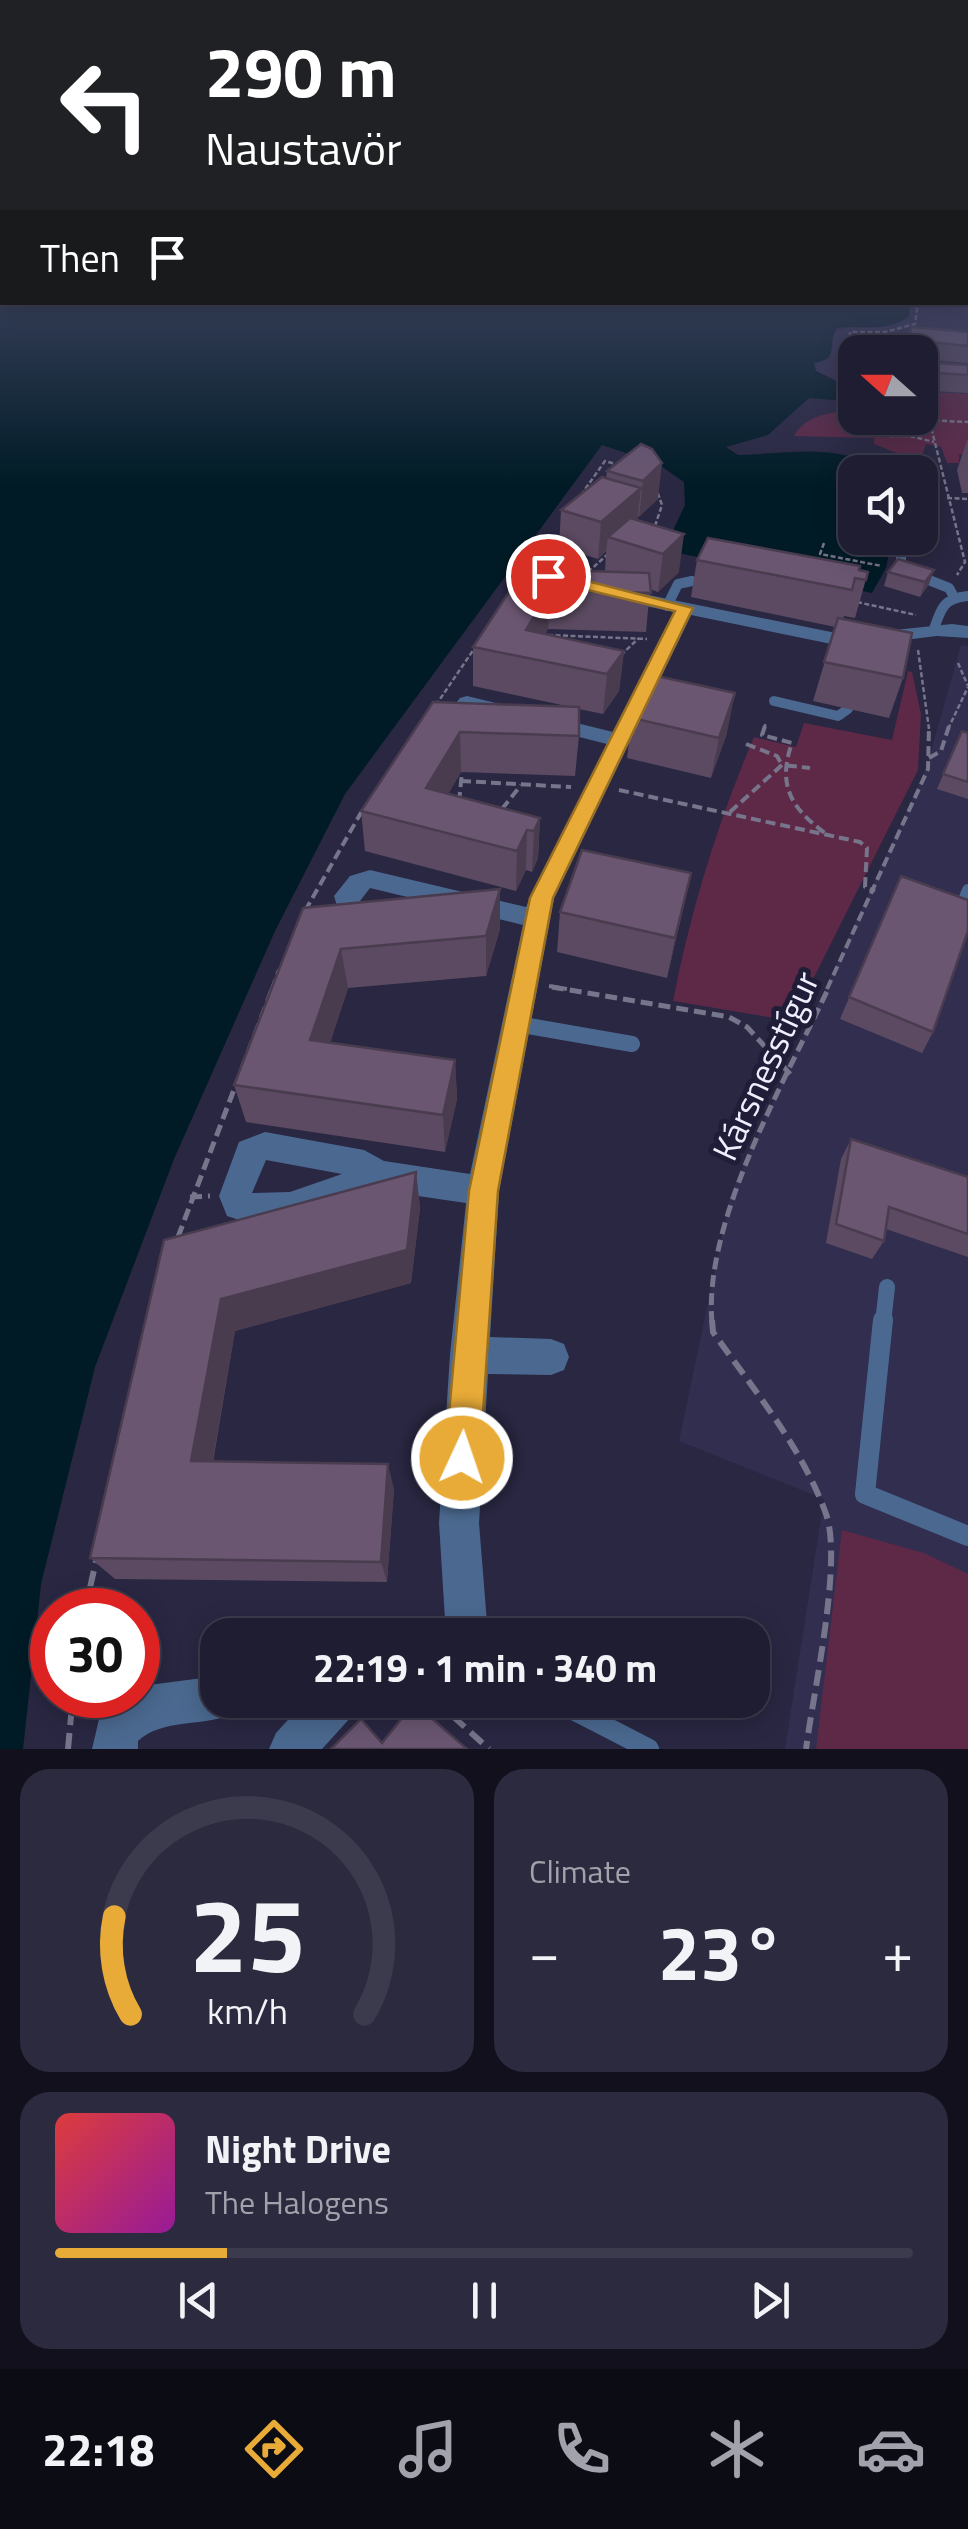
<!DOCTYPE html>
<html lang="en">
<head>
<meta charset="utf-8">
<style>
  body { margin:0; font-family:"Titillium Web",sans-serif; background:#2c2a3e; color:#f1f3f6; height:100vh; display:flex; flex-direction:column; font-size:38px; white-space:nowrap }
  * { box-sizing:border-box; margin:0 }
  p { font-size:32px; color:#a1a2ac }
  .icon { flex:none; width:55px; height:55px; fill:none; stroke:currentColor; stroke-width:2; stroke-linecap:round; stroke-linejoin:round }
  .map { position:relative; height:1749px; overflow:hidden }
  .drawer { display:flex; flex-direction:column; gap:20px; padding:20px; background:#11101c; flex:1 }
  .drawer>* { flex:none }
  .top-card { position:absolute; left:0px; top:0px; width:970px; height:305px; box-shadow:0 5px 25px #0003,0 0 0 2px #3c3b4d; background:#202124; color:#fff; overflow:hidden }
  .needle { width:65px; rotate:291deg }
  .controls { position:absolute; left:838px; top:335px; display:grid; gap:20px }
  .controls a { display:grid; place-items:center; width:100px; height:100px; border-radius:20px; background:#1f1d32; box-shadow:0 5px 25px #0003,0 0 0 2px #3c3b4d; font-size:50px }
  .speed { position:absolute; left:30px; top:1588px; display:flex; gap:20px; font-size:50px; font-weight:700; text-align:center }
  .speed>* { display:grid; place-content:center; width:130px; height:130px; border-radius:50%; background:#1f1d32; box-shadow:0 5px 25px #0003,0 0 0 2px #3c3b4d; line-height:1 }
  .speed .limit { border:15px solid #d22; background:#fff; color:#111 }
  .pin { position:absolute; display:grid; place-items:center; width:85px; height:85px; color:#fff; margin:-42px; border:5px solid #fff; border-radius:50%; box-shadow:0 2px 10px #0007 }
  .me { position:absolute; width:110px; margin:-55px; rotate:3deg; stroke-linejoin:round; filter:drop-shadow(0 0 8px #0008) }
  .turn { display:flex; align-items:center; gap:35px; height:210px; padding:0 40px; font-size:45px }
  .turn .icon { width:130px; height:130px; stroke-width:2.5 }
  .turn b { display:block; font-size:70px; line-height:85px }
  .then { display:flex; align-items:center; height:95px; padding:0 40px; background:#0003; gap:20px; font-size:38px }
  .big { font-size:75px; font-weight:700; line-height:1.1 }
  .drawer .card { flex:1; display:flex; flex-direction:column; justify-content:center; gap:15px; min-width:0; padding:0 35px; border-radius:30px; background:#2c2a3e }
  .drawer .dial { align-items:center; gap:0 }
  .dial svg { height:260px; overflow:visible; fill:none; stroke:#3c3b4d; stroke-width:7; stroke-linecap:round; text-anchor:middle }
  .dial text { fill:#f1f3f6; stroke:none }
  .song { display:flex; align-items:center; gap:30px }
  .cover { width:120px; height:120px; border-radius:15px; background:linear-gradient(135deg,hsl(0 70% 55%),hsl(300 70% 35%)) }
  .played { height:10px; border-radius:5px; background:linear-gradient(90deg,#e9ab38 20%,#3c3b4d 20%) }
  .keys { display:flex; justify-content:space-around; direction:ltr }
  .heat { display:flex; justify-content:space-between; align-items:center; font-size:55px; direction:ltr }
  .drawer .tiles { flex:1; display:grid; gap:20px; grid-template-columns:1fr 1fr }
  .card:last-child { grid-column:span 2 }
  .trip { position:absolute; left:200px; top:1618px; width:570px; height:100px; border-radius:30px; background:#1f1d32; box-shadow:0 5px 25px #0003,0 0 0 2px #3c3b4d; font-weight:700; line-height:100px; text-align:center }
  .menu { display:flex; height:160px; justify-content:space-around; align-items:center; background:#0c0c14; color:#a1a2ac }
  .menu .icon { width:70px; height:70px }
  .menu .selected { color:#e9ab38 }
  .menu b { font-size:45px; color:#f1f3f6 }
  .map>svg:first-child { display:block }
</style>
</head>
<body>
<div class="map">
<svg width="968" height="1749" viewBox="0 0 968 1749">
  <rect width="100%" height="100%" fill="#292742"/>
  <g fill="#312e50">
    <polygon points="968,292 968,402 920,397 920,352 855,352 855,390 816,371 814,363 834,333 910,303 968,302"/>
    <polygon points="961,645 968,646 968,1749 785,1749 824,1499 679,1441 731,1193 926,769"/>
  </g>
  <g fill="#5d2947">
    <path d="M 923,392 L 968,394 L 968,454 L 959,455 L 959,463 L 947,463 L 941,447 L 926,444 L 922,456 L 915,460 L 874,444 L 874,438 L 794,436 C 806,414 832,412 855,411 L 855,418 L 920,418 Z"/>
    <path d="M 908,671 L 912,672 L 921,714 L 918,770 L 792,1021 L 673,1001 C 691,909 717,824 754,737 L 796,747 L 804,723 L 892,740 Z"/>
    <polygon points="842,1530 924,1553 968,1574 968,1749 816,1749"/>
  </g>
  <path fill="#001b26" d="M 0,241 L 2,302 L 910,303 L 909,316 C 889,333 861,325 837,328 C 826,345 841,359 814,363 L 816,371 L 855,390 L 855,402 L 809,398 L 768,435 L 726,447 L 738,455 C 798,453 833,442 890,472 L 855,472 L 855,538 L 892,538 L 886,568 L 872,593 L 664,550 L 685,505 L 684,482 L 658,464 L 602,445 L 345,794 L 275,931 L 174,1159 L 95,1367 L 41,1584 L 23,1749 L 0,1749 Z"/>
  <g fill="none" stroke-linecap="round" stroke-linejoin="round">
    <g stroke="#76758b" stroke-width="2.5" stroke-dasharray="5 2.5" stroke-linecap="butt">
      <polyline points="855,365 849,357 850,332 885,332 915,324 918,302"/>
      <polyline points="920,392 920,403"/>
      <polyline points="920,410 929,419 965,562 957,575"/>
      <polyline points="889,436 908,436 923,420 968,422"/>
      <polyline points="910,436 934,442"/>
      <polyline points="581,495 605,461 619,465"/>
      <polyline points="947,498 968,499"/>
      <polyline points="655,526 662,505 656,488"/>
      <polyline points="824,543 820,554 882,566"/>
      <polyline points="588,572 607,555"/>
      <polyline points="857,602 916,615"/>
      <polyline points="548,635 647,639"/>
      <polyline points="918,650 929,729"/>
      <polyline points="621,655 639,638"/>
      <polyline points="958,663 968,686"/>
      <polyline points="436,705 476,646"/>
      <polyline points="764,729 766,722"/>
      <polyline points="948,729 968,687"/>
    </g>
    <g stroke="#76758b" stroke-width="4" stroke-dasharray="10 5" stroke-linecap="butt">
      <path d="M 765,726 L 762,735 L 792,743 C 777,785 791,808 825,833"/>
      <polyline points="746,744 777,756 782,765"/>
      <polyline points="929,758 941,751 949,726"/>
      <polyline points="461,781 571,787"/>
      <polyline points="619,790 860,842 867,848 865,887 875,891"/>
      <polyline points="459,802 462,772"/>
      <polyline points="502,809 521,785"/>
      <polyline points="730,812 782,765 810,768"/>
      <polyline points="305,911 362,811"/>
      <polyline points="549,986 567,989"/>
      <polyline points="272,989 279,970"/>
      <polyline points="827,989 928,769 929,726"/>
    </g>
    <g stroke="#76758b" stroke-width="5" stroke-dasharray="12 6" stroke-linecap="butt">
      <polyline points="552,987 729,1017 747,1027 791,1075"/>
      <polyline points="190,1197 210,1196"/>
      <polyline points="178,1237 273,987"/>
      <path d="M 712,1323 C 703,1221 786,1079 829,987"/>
    </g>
    <g stroke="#76758b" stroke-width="6" stroke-dasharray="16 8" stroke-linecap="butt">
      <path d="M 712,1320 L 713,1332 C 753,1389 802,1447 826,1514 C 843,1561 813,1694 806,1749"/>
      <polyline points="85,1610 96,1561"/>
      <polyline points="435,1700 489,1749"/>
      <polyline points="68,1749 73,1695"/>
    </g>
    <g stroke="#4b6990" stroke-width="10">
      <polyline points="901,538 901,569 949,588 954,597"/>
      <polyline points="542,576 544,560 571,529"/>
      <polyline points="667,606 678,584 692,581"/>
      <path d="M 934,629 C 941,608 944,598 968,596"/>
      <polyline points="774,701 838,716 848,709"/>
    </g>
    <polyline stroke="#4b6990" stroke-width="12" points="968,890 964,900 968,902"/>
    <g stroke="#4b6990" stroke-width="16">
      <polyline points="517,1024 632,1044"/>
      <polyline points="883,1323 887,1287"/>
    </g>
    <g stroke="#4b6990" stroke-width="20">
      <polyline points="883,1320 865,1494 968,1536"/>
      <polyline points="554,1700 649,1749"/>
    </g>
    <g fill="#4b6990" fill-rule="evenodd">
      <polygon points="920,365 968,369 968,377 920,373"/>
      <path d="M 624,590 L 846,635 L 952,624 L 968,626 L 968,638 L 937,636 L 846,647 L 691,615 L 554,898 L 499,1191 L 490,1337 L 551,1339 L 564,1344 L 569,1357 L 564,1370 L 551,1375 L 488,1374 L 479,1523 L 488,1635 L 446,1635 L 439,1523 L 450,1355 L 466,1203 L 377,1190 L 290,1223 L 255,1225 L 227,1216 L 219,1196 L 239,1142 L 265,1132 L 364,1150 L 384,1161 L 470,1174 L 523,925 L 370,888 L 360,901 L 382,908 L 386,915 L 382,922 C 366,927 351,923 339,912 L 334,896 L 350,876 L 370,870 L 526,907 L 607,744 L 472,710 L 484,723 L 473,730 L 448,713 L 460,698 L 467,696 L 613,732 L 674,612 L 617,600 L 617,592 ZM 266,1160 L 342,1174 L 290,1192 L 252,1193 Z"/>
      <path d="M 218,1676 L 218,1700 L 239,1700 L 234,1714 C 202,1727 163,1718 138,1741 L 138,1749 L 92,1749 L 100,1715 L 122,1695 L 138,1695 L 141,1686 Z"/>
      <polygon points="306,1700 358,1700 352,1716 322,1749 269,1749 276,1733"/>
    </g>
  </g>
  <g fill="#5b4a61">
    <polygon points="911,327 968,332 968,363 920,359 920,352 906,352 906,344"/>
    <polygon points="935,363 968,365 968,393 933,391 930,380"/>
    <polygon points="968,438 968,493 962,493 957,470"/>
    <polygon points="641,444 658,499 638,517 637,520 679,572 658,592 650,589 646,632 548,629 545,634 624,651 619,691 603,714 579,709 579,736 575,776 461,772 448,794 540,818 538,858 532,872 526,870 516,891 365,851 361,811 433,702 571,707 473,686 473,647 524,569 605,571 606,551 598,559 559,547 561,510 606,478 607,471"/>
    <polygon points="697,560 868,572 855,618 844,616 843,619 903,678 889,718 813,701 835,627 691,597"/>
    <polygon points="934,570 929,584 920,597 884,586 888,572"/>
    <polygon points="632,718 727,733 711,778 627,758"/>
    <polygon points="962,731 968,733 968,799 937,789"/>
    <polygon points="901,876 933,1032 922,1053 840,1019"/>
    <polygon points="303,908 500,929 486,976 348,988 330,1043 455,1060 457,1099 445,1152 246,1122 234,1085"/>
    <polygon points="560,912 682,913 667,978 557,952"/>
    <polygon points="851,1139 968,1177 968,1257 886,1229 884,1241 872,1259 826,1243 841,1159"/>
    <polygon points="416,1172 420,1208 411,1283 235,1331 213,1462 394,1489 387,1582 115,1579 90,1558 164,1240"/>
  </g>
  <g fill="#4a3c4f">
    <polygon points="662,463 658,499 639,517 643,481"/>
    <polygon points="641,488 637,524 608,537 606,551 598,559 601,522"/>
    <polygon points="684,534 679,572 658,592 663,554"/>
    <polygon points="934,570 929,584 920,597 925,582"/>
    <polygon points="550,590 548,629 531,659 526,630"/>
    <polygon points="624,651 619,691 603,714 607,674"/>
    <polygon points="735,693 727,733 711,778 719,738"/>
    <polygon points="460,732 461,772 428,828 426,788"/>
    <polygon points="540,818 538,858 532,872 534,831"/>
    <polygon points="527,830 526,870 516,891 517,851"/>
    <polygon points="691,873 682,913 667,978 675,938"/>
    <polygon points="500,889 500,929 486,976 486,936"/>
    <polygon points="341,949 348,988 318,1079 310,1040"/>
    <polygon points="455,1060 457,1099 445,1152 443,1115"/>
    <polygon points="416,1172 420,1208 411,1283 235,1331 208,1487 191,1461 221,1299"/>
    <polygon points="388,1464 394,1489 387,1582 381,1562"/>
  </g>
  <g fill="#6a5671" stroke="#4a3c4f" stroke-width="2.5">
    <polygon points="911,327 968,332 968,346 910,340"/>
    <polygon points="935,363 968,365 968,375 938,373"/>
    <polygon points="641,444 652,449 662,463 643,481 607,471"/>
    <polygon points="602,477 641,488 601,522 561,510"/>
    <polygon points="630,518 684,534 663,554 608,537"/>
    <polygon points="708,538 860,566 859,570 868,572 866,580 855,578 852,590 697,560"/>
    <polygon points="898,559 934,570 925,582 888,572"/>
    <polygon points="524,569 649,573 651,593 550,590 526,630 624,651 607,674 473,647"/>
    <polygon points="838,618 912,633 903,678 824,662"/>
    <polygon points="652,675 735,693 719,738 632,718"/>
    <polygon points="433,702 579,707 579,736 460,732 426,788 540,818 534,831 527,830 517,851 361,811"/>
    <polygon points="962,731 968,733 968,782 943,774"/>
    <polygon points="582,850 691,873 675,938 560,912"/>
    <polygon points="901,876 968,900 968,931 933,1032 849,997"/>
    <polygon points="500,889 486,936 341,949 310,1040 455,1060 443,1115 234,1085 303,908"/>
    <polygon points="851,1139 968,1177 968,1234 889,1207 884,1241 836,1224"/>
    <polygon points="416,1172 407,1250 221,1299 191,1461 388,1464 381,1562 90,1558 164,1240"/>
    <polygon points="414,1703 467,1749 331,1749 361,1719 382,1743"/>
  </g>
  <linearGradient id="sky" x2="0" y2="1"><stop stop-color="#171524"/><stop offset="0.5" stop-color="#434765"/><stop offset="1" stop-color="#434765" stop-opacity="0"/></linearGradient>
  <rect width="968" height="486" fill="url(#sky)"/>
  <polygon fill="#e9ab38" stroke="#976f24" stroke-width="2.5" points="548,571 693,608 553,898 498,1191 480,1458 475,1470 462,1475 450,1470 445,1458 469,1191 530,898 675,611 542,579 540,576"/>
  <g text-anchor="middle" stroke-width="10" stroke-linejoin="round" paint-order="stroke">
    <g font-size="35" fill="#eeeefd" stroke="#1f1d37">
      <text transform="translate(766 1066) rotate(-65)" y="12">Kársnesstígur</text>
    </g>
  </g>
</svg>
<div class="controls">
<a><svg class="needle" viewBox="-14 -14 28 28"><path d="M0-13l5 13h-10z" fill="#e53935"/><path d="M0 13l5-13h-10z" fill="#a1a2ac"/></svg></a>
<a><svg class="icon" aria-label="sound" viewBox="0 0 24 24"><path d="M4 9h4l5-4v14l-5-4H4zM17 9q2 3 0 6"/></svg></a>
</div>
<div class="speed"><div class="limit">30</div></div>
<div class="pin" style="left:548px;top:576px;background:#d93025"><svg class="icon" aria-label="arrive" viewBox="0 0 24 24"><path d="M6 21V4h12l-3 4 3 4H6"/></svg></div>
<svg class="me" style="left:462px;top:1458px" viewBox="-20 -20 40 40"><circle r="17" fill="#e9ab38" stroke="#fff" stroke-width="3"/><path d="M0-11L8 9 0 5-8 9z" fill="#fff"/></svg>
<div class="trip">22:19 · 1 min · 340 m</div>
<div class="top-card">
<div class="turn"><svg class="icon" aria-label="left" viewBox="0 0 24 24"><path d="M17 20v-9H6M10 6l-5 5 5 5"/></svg><div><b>290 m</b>Naustavör</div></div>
<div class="then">Then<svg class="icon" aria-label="arrive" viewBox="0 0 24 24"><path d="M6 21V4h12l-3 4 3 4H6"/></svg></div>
</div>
</div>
<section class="drawer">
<div class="tiles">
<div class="card dial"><svg viewBox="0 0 100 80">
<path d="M14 69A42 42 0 1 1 86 69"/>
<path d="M14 69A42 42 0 0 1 9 39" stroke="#e9ab38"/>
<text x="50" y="56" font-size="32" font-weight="700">25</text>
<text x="50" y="72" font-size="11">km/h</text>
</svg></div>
<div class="card"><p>Climate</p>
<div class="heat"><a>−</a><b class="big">23°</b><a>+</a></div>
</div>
<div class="card">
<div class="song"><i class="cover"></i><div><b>Night Drive</b><p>The Halogens</p></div></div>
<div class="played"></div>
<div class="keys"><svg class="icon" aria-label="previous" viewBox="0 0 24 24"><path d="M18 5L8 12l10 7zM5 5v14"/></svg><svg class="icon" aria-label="pause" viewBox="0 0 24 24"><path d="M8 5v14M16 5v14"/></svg><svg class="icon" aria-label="next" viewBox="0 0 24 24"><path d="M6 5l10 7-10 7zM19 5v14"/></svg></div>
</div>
</div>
</section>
<nav class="menu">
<b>22:18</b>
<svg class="icon selected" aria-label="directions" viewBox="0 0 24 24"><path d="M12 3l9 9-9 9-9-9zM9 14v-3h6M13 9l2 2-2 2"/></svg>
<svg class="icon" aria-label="music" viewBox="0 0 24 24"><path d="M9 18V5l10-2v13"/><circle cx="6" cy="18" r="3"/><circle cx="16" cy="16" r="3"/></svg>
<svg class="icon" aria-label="phone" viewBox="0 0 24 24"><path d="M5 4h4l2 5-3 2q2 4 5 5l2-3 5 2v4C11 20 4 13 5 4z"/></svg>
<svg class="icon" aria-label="climate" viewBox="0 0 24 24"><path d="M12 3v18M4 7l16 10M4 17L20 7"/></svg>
<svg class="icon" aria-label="car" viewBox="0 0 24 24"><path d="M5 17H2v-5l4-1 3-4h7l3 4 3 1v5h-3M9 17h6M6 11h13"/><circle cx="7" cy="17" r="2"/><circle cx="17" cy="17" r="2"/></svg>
</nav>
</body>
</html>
